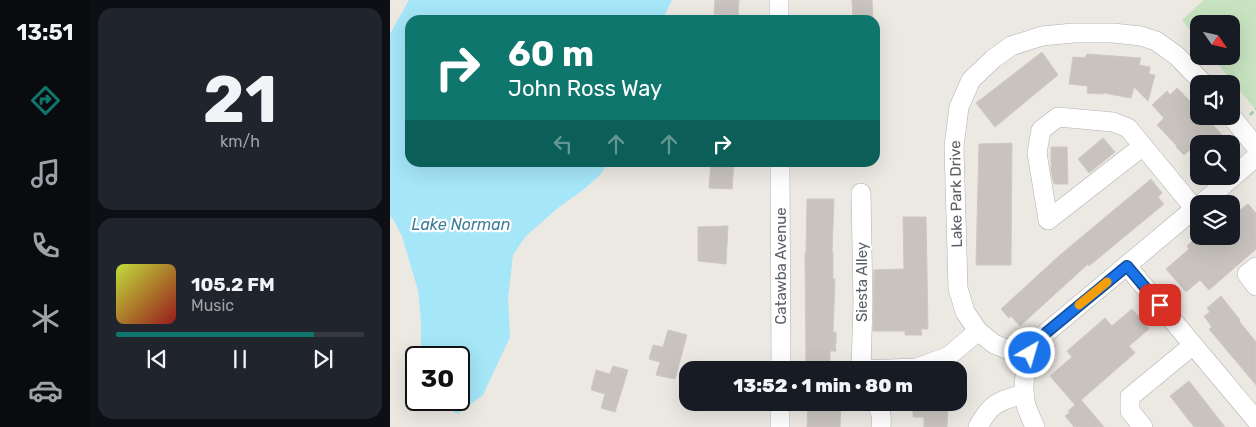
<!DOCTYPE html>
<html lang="en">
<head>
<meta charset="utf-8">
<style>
  body { margin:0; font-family:Rubik,sans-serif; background:#20242c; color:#f1f3f6; height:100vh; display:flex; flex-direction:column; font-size:19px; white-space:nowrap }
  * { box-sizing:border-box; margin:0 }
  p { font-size:16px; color:#9ea1a6 }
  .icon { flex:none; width:28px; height:28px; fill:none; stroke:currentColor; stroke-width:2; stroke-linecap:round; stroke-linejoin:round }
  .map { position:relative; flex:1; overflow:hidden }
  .drawer { display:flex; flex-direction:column; gap:8px; padding:8px; background:#0d0f14; width:300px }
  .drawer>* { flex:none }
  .guide { position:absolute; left:15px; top:15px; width:475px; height:152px; border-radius:15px; box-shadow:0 5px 20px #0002; background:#0f766e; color:#fff; overflow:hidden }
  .needle { width:32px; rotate:124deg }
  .fabs { position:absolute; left:800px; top:15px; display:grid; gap:10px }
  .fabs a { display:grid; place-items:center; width:50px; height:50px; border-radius:10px; background:#171b24; box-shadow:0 5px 20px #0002; font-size:25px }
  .speed { position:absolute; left:15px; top:346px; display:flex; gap:10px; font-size:25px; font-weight:700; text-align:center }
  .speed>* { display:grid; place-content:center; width:65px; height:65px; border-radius:50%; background:#171b24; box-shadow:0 5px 20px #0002; line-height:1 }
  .speed .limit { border:2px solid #111; border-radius:8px; background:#fff; color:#111 }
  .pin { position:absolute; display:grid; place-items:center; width:42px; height:42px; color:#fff; margin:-21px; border-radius:10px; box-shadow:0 2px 8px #0006 }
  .me { position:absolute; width:55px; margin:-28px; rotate:38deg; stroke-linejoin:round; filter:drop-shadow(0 0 4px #0008) }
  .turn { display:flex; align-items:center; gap:18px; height:105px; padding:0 20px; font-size:22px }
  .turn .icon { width:65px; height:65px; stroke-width:2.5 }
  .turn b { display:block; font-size:35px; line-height:42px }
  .lanes { display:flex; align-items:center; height:48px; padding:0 20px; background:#0003; justify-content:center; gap:25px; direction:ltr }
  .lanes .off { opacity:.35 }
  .drawer .tile { flex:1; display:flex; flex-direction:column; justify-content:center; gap:8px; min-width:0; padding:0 18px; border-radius:15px; background:#20242c }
  .drawer .dial { align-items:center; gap:0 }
  .dial b { font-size:65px; line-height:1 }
  .song { display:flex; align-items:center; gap:15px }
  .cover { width:60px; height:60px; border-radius:8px; background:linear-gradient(135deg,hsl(70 70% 55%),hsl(0 70% 35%)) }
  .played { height:5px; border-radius:2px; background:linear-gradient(90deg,#0f766e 80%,#363941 80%) }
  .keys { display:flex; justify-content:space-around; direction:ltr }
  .trip { position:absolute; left:289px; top:361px; width:288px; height:50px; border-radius:15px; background:#171b24; box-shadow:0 5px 20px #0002; font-weight:800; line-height:50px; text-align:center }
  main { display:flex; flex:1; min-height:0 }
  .menu { display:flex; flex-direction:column; width:90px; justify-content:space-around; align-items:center; background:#090b0e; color:#9ea1a6 }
  .menu .icon { width:35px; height:35px }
  .menu .on { color:#0f766e }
  .menu b { font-size:22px; color:#f1f3f6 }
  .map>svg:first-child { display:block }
</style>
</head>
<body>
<main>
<nav class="menu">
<b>13:51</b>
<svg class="icon on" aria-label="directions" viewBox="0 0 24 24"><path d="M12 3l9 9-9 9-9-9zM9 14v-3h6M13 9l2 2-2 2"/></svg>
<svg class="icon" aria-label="music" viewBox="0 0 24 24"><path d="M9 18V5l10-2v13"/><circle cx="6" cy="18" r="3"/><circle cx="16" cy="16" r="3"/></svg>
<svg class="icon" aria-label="phone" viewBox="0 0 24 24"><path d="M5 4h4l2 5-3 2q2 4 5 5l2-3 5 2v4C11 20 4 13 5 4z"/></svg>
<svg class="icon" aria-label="climate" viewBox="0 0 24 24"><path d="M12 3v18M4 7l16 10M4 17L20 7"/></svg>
<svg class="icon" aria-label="car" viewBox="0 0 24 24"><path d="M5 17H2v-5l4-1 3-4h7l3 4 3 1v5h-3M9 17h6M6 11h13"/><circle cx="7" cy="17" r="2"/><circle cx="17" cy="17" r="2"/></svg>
</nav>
<section class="drawer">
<div class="tile dial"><b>21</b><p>km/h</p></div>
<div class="tile">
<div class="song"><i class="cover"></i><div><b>105.2 FM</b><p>Music</p></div></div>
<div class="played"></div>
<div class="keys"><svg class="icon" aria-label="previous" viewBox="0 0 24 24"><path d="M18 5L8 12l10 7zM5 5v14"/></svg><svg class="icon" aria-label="pause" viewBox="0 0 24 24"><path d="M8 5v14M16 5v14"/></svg><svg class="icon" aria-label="next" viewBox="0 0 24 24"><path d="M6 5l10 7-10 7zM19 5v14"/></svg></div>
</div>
</section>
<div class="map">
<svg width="866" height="427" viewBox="0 0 866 427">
  <rect width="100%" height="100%" fill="#ece8e2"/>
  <polygon fill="#c7e3bf" points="814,0 866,0 866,110 821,56 841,56 841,24 809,24 809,41 792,20"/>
  <polygon fill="#a5e6f9" points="19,0 282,0 272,20 20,20 20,162 218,163 210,175 193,190 169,207 135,237 123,255 118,298 120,337 93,395 68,414 51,405 48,400 69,400 69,358 31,357 31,321 28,290 12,236 3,219 0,216 0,34"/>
  <g fill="#c8c3bf" stroke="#d0c8c1">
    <polygon points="325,0 349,0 348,16 324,14"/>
    <polygon points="462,0 482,0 483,20 463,20"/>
    <polygon points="652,52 668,75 605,127 586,103"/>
    <polygon points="697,54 751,58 749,65 760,67 759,74 765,75 758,101 744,87 741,98 714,93 713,94 697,93 698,86 679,84 683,57 695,58"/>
    <polygon points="787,88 809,110 809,116 814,116 841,144 809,144 809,156 801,149 794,155 786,147 787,146 767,125 774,118 762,105 777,91 780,95"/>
    <polygon points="713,138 725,152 699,173 688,159"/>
    <polygon points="622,143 621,265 586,265 589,144"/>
    <polygon points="661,147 677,147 678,184 664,184 661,171"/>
    <polygon points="321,162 344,162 342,189 319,188"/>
    <polygon points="761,179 772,193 768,197 774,204 699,266 698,264 630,326 621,316 619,318 611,309 670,255"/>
    <polygon points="417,199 444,199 442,252 443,252 443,279 445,279 443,332 446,332 446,344 445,344 446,351 440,351 440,370 416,370 415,253 416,253"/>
    <polygon points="858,204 866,213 866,249 819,290 810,280 796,292 776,269 799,249 797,246 807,236 841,236 841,216 849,209 850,210"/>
    <polygon points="513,217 536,217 538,329 531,329 532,335 515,335 515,331 483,331 484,270 514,269"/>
    <polygon points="338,226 336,264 308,261 308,227"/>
    <polygon points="831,296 850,320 849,321 866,342 866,385 819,329 822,327 814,316 820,312 817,308"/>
    <polygon points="742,309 759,329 739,346 745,353 691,400 714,427 684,427 675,416 680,412 678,411 685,405 660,376 682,357 677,351 715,318 722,326"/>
    <polygon points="278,330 297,335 285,379 266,375 270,362 259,359 263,345 273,347"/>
    <polygon points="223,366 238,370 225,412 211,408 215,394 201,390 206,370 220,374"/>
    <polygon points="799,381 835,427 804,427 780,396"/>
    <polygon points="418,402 451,402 450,427 417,427"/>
    <polygon points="523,402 558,402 557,427 534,427 534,417 523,417"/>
  </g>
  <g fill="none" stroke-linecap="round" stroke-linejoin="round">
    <defs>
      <g id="minor">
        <polyline points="389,0 389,20"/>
        <polyline points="841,116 866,147"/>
        <polyline points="753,146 658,220 647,153 651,130 668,117 723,122 738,128 805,209"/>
        <polyline points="390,162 391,370"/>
        <polyline points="471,193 473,303 471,370"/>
        <polyline points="811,204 866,157"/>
        <polyline points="737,266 866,420"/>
        <polyline points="866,267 857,274 866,286"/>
        <polyline points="639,358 604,344 588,331 575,312 568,288 564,147 569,107 581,80 603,59 621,46 652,36 683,33 723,33 751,36 766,41 787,56 814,84"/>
        <polyline points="471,370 527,368 559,356 588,331"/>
        <path d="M 486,402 C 491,411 492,417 491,427"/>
        <polyline points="390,427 390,402"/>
        <path d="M 588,427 C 600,404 609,400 634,394"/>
        <path d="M 645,427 C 642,420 638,412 636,405 C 631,389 636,357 646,343 C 649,339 654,336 657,332 L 809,205"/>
        <polyline points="753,427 740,411 740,397 803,345"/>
      </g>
    </defs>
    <use href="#minor" stroke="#adb1b4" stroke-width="20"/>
    <polyline stroke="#a0cfa3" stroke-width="2.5" stroke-dasharray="5 2.5" stroke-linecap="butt" points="860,115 866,109"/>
    <use href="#minor" stroke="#fff" stroke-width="19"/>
  </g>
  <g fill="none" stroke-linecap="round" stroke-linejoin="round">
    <defs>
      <polyline id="route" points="640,353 646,343 657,332 737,266 770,305"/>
    </defs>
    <use href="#route" stroke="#114b97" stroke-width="12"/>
    <use href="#route" stroke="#1a73e8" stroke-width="9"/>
    <polyline stroke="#f59e0b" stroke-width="9" points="689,305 717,282"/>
  </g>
  <g text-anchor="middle" stroke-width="4.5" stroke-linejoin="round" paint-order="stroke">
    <g font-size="15" fill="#5a5f62" stroke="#fff">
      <text transform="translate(566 194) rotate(-91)" y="5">Lake Park Drive</text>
      <text transform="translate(391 266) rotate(-90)" y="5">Catawba Avenue</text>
      <text transform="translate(472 282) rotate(-90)" y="5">Siesta Alley</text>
    </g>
    <g font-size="16" font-style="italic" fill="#3e7d99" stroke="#fff">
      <text x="71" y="230">Lake Norman</text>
    </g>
  </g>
</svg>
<div class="fabs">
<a><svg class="needle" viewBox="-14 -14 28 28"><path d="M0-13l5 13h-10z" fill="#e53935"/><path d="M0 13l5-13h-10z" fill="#9ea1a6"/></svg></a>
<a><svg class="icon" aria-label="sound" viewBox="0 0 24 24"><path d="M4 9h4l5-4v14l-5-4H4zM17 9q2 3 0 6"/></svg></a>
<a><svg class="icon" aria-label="search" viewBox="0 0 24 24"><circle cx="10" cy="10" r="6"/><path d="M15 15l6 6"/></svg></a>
<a><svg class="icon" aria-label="layers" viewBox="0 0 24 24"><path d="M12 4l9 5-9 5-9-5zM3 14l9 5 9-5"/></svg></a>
</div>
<div class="speed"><div class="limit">30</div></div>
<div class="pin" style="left:770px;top:305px;background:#d93025"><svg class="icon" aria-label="arrive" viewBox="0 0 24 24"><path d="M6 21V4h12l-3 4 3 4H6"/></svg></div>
<svg class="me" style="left:640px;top:353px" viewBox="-20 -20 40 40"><circle r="17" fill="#1a73e8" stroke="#fff" stroke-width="3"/><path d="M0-11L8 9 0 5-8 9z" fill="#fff"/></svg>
<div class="trip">13:52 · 1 min · 80 m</div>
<div class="guide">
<div class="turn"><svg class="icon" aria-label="right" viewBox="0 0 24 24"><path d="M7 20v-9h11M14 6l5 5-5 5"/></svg><div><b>60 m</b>John Ross Way</div></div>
<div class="lanes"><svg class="icon off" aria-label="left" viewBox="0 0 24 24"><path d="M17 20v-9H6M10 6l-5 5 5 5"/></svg><svg class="icon off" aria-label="ahead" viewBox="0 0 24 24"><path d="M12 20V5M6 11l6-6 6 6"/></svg><svg class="icon off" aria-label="ahead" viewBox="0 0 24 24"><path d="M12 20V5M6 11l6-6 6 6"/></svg><svg class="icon" aria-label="right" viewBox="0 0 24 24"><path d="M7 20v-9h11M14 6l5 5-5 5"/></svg></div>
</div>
</div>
</main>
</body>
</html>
